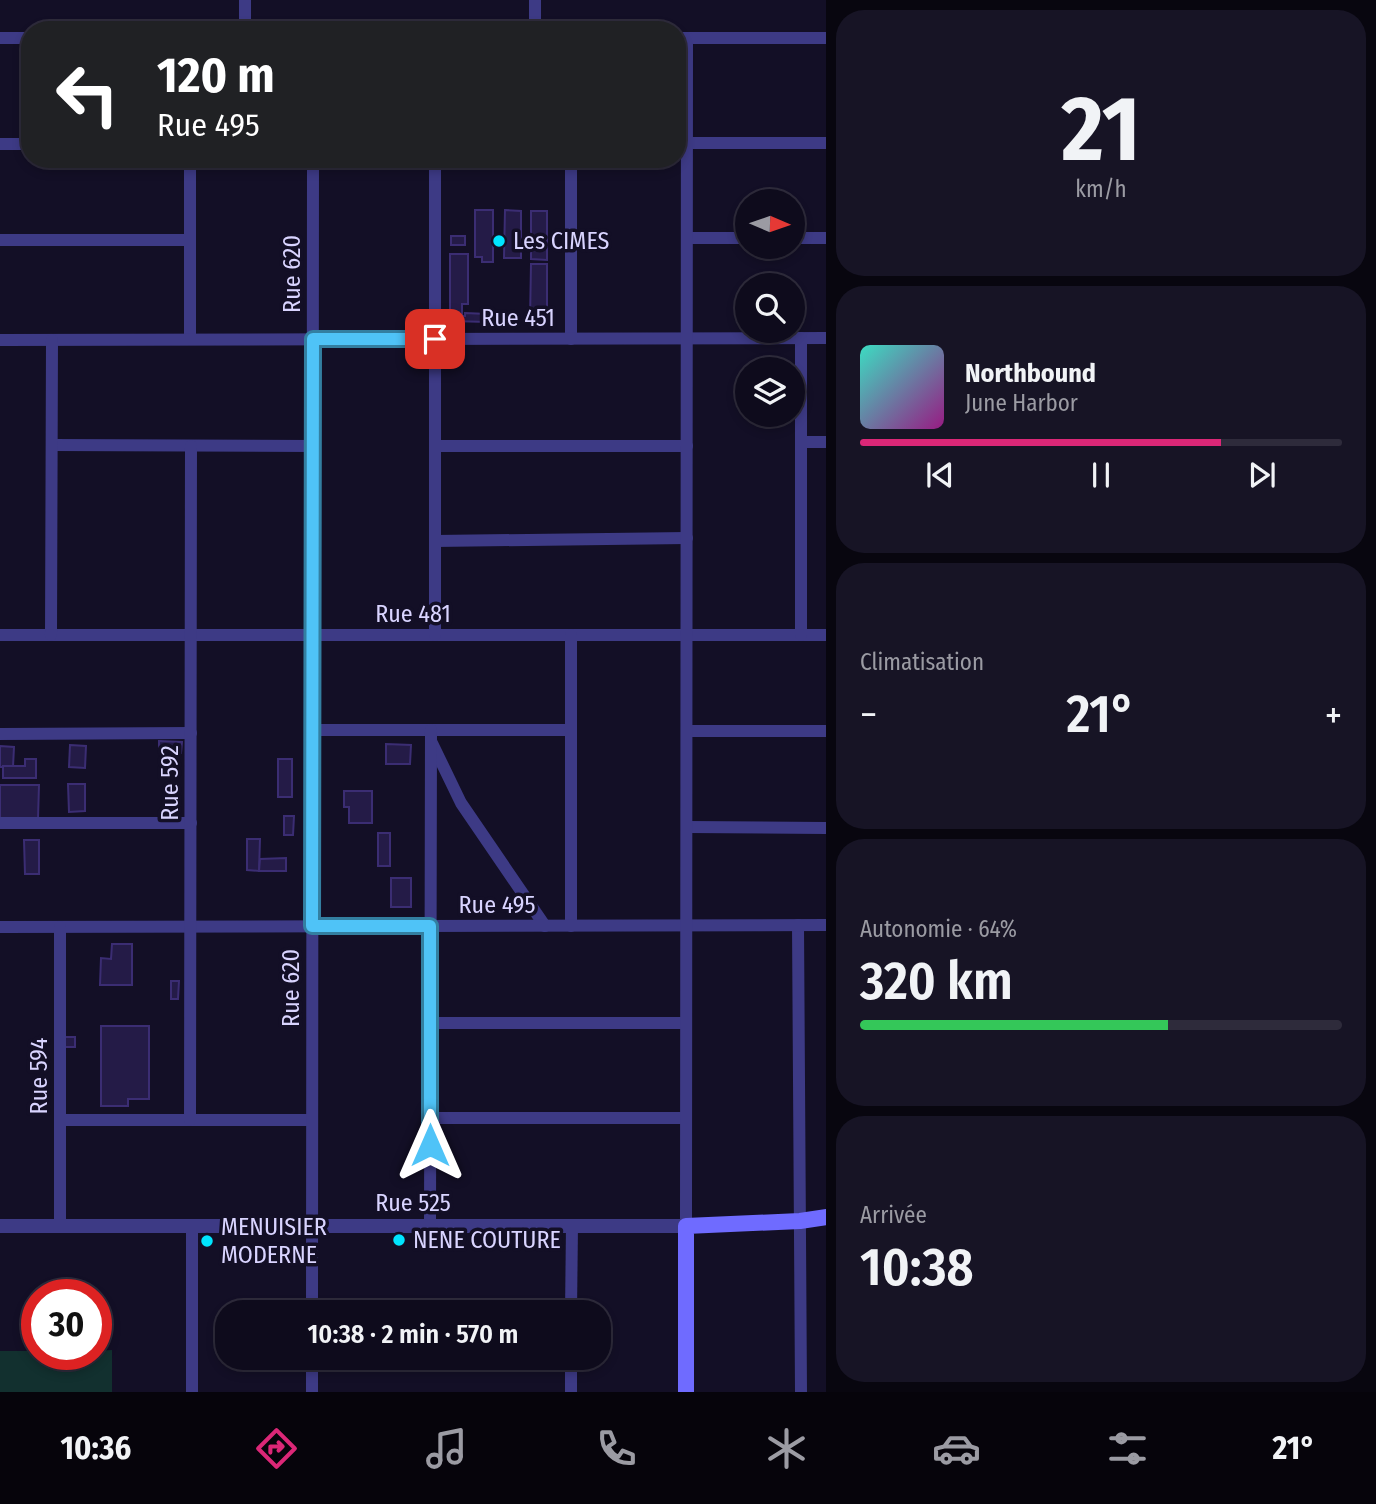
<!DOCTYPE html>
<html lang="fr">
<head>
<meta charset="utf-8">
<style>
  body { margin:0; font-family:"Fira Sans Condensed",sans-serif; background:#171425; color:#f1f3f6; height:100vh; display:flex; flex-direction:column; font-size:26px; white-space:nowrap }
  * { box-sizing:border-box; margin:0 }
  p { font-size:23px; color:#9b9ba3 }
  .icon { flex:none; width:38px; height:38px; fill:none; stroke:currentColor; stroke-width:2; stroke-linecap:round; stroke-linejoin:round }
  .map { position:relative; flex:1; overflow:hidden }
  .sheet { display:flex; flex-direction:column; gap:10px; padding:10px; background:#08060f; width:550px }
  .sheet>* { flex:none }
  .top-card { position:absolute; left:21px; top:21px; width:665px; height:147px; border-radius:28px; box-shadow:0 4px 10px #0003,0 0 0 2px #2e2b3b; background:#202124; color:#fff; overflow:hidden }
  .needle { width:46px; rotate:92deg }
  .buttons { position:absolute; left:735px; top:189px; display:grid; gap:14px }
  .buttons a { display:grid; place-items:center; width:70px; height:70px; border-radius:50%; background:#0e0b1c; box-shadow:0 4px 10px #0003,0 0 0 2px #2e2b3b; font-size:35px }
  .speed { position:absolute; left:21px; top:1279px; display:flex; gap:14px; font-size:35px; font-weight:700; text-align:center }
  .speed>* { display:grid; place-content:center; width:91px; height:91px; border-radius:50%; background:#0e0b1c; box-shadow:0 4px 10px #0003,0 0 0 2px #2e2b3b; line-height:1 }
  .speed .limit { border:10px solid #d22; background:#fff; color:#111 }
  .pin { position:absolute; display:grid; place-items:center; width:60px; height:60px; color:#fff; margin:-30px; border-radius:14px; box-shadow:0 4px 10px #0006 }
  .me { position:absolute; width:77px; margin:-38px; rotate:0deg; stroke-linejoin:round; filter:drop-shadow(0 0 5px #0008) }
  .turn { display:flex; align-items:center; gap:24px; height:147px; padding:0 21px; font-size:32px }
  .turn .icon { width:91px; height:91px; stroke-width:2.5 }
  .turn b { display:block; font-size:49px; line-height:60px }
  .big { font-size:52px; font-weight:600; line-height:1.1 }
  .sheet .widget { flex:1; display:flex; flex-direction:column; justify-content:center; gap:10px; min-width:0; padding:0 24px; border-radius:28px; background:#171425 }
  .sheet .dial { align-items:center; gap:0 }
  .dial b { font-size:91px; line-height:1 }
  .song { display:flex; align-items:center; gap:21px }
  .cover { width:84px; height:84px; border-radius:10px; background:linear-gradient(135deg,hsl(170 70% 55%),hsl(310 70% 35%)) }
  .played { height:7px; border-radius:4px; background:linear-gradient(90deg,#db2777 75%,#2e2b3b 75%) }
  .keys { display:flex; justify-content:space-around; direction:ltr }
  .heat { display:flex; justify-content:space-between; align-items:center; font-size:38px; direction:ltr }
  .charge { height:10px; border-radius:5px; background:linear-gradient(90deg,#34c759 64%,#2e2b3b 0) }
  .trip { position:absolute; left:215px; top:1300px; width:396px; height:70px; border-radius:28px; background:#0e0b1c; box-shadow:0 4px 10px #0003,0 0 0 2px #2e2b3b; font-weight:600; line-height:70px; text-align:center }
  .tab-bar { display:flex; height:112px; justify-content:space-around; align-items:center; background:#06040b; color:#9b9ba3 }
  .tab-bar .icon { width:49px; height:49px }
  .tab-bar .active { color:#db2777 }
  .tab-bar b { font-size:32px; color:#f1f3f6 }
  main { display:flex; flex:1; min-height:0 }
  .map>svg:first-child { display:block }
</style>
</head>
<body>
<main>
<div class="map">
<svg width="827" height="1392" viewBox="0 0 827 1392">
  <rect width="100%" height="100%" fill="#130f26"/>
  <polygon fill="#12302f" points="112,1350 112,1392 0,1392 0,1351 37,1351 37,1354 96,1354 96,1351"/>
  <g fill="#241b47" stroke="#3b2d73" stroke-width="2">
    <polygon points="475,210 493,210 493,262 482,262 482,257 475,257"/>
    <polygon points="505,210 521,211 521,258 504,258"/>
    <polygon points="531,211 547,211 547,260 531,259"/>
    <rect x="451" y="236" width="14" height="9"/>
    <polygon points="450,254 468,254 468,304 462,304 462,314 450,314"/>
    <polygon points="531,264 547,264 547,320 530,320"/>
    <polygon points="465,313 487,314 487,322 451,321 451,316 465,316"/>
    <polygon points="159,741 182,742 181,753 159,752"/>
    <polygon points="386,744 411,745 410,764 386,764"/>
    <polygon points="70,745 86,746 85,768 69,767"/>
    <polygon points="0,746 14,747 13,767 0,767"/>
    <polygon points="25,759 36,759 36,778 3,778 3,766 25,766"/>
    <rect x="278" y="759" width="14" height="38"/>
    <polygon points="68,784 85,784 85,811 69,812"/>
    <polygon points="0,785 39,785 38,819 0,819"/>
    <polygon points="344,791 372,791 372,823 349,823 349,807 344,807"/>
    <polygon points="284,816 294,816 293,835 284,835"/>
    <rect x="378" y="833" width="12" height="33"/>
    <polygon points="247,839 260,839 259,871 247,870"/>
    <polygon points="24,840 39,840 39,874 25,874"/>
    <polygon points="286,858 286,871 259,871 260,859"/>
    <rect x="391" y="878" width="20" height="29"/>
    <polygon points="112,944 132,944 132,985 100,985 101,958 111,959"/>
    <polygon points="171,981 179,981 178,999 171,999"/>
    <polygon points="101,1026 149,1026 149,1099 128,1099 128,1106 101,1106"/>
    <rect x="65" y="1037" width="10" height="10"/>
  </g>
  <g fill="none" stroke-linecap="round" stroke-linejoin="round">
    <g stroke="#3d3a85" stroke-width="12">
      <polyline points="535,0 535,30"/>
      <polyline points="245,30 245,0"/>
      <polyline points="0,38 30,38"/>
      <polyline points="677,38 827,38"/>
      <polyline points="687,143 827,143"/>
      <polyline points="0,144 30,144"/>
      <polyline points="687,238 747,238"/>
      <polyline points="793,238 827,238"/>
      <polyline points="0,240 190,240"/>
      <polyline points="190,339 190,159"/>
      <polyline points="571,339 571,159"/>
      <polyline points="0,340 827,338"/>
      <polyline points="801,442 827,442"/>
      <polyline points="52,445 313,446"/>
      <polyline points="435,446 687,446"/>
      <polyline points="435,541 687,538"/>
      <polyline points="0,635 827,635"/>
      <polyline points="51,635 52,340"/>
      <polyline points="435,635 435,159"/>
      <polyline points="801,635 801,338"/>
      <polyline points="313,730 571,730"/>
      <polyline points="687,731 827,731"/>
      <polyline points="0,734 191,733"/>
      <polyline points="432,743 461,803 545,926"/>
      <polyline points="0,823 191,823"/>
      <polyline points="687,827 827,828"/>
      <polyline points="798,925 801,1392"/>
      <polyline points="571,926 571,635"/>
      <polyline points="0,927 827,925"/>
      <polyline points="430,1023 686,1023"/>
      <polyline points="430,1118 686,1118"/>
      <polyline points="60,1120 312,1120"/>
      <polyline points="190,1120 191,446"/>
      <polyline points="60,1226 60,927"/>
      <polyline points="430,1226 431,730"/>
      <polyline points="686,1226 687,38"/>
      <polyline points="312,1312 313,159"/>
      <polyline points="571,1312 572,1226"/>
      <polyline points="192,1392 192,1226"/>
      <polyline points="312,1392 312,1358"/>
      <polyline points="571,1392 571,1358"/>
    </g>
    <polyline stroke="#3d3a85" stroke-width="14" points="0,1226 686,1226"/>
    <polyline stroke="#6f6bff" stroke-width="16" points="686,1392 686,1226 800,1221 827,1217"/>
  </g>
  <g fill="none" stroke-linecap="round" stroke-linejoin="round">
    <defs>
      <polyline id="route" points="430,1145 430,926 312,926 313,339 435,339"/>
    </defs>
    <use href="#route" stroke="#337fa1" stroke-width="18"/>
    <use href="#route" stroke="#4fc3f7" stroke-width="12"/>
  </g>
  <g fill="#00e5ff" stroke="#130f26" stroke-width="2.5">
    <circle cx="499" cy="241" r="7"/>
    <circle cx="399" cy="1240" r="7"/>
    <circle cx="207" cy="1241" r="7"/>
  </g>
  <g text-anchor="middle" stroke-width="7" stroke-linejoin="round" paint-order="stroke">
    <g font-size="24" fill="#d9d4ff" stroke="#130f26" text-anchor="start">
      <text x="513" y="249">Les CIMES</text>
      <text x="221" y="1235">MENUISIER<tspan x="221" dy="28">MODERNE</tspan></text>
      <text x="413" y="1248">NENE COUTURE</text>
    </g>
    <g font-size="24" fill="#d9d4ff" stroke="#130f26">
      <text transform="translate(292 274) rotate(-90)" y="8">Rue 620</text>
      <text x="518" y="326">Rue 451</text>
      <text x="413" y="622">Rue 481</text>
      <text transform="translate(170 783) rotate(-90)" y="8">Rue 592</text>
      <text x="497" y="913">Rue 495</text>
      <text transform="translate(291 988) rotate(-90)" y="8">Rue 620</text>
      <text transform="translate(39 1076) rotate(-90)" y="8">Rue 594</text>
      <text x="413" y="1211">Rue 525</text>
    </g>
  </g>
</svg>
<div class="buttons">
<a><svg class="needle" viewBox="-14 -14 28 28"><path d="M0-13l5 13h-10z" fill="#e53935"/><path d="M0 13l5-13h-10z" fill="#9b9ba3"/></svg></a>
<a><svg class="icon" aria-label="search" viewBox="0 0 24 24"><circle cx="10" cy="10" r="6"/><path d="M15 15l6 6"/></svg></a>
<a><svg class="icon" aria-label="layers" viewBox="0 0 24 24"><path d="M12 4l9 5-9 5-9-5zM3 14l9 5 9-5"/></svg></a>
</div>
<div class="speed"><div class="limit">30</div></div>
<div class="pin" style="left:435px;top:339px;background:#d93025"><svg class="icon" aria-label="arrive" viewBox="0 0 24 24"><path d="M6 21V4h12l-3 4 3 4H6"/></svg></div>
<svg class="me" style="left:430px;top:1145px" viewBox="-20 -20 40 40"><path d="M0-17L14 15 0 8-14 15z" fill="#4fc3f7" stroke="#fff" stroke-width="4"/></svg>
<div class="trip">10:38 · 2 min · 570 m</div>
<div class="top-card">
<div class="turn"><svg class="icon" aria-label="left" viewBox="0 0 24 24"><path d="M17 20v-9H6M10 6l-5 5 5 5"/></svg><div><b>120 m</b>Rue 495</div></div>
</div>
</div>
<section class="sheet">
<div class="widget dial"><b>21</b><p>km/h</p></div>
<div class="widget">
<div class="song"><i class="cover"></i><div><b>Northbound</b><p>June Harbor</p></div></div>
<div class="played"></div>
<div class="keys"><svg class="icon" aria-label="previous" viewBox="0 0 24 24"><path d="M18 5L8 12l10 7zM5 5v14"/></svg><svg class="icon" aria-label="pause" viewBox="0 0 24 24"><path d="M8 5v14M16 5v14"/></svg><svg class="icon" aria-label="next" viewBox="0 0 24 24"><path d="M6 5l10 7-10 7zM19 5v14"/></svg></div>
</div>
<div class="widget"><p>Climatisation</p>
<div class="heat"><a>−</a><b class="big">21°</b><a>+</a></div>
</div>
<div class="widget"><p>Autonomie · 64%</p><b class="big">320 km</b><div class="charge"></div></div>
<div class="widget"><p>Arrivée</p><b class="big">10:38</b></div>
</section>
</main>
<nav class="tab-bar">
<b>10:36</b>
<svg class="icon active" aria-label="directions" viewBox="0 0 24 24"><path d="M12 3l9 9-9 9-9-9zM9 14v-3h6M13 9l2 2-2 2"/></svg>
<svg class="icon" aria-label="music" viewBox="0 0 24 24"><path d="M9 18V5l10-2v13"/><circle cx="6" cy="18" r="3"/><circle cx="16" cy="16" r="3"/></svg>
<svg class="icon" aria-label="phone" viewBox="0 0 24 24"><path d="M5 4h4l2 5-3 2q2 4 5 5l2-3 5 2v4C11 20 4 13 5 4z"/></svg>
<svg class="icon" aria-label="climate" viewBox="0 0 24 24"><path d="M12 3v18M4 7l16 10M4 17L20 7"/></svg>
<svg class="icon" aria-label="car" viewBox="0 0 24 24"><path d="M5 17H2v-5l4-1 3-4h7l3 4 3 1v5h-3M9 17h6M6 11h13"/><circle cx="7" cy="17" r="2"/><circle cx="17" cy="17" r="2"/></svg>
<svg class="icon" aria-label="filters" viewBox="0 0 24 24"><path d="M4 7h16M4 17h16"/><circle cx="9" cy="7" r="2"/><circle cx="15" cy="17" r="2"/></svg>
<b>21°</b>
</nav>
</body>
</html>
